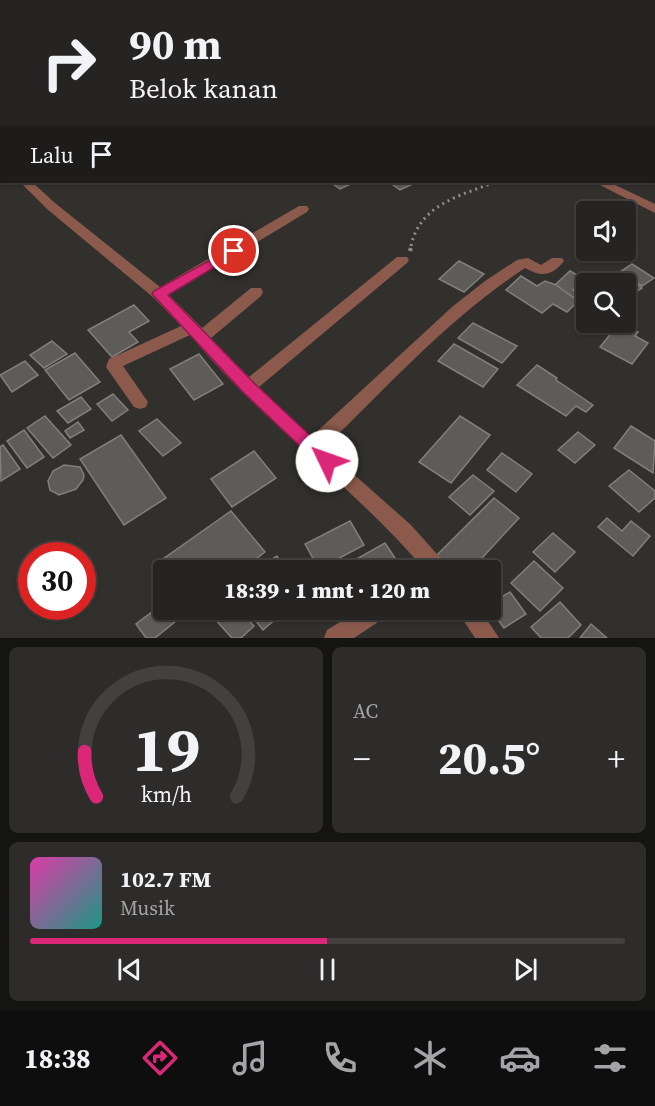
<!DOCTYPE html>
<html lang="id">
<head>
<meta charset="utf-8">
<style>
  body { margin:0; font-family:"Source Serif 4",serif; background:#2d2c2a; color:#f1f3f6; height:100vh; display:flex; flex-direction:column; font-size:22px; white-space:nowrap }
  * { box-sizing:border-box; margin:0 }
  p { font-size:20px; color:#a3a4a5 }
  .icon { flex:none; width:33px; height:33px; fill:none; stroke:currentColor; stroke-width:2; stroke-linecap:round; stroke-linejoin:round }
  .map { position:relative; height:638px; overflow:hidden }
  .drawer { display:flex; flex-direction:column; gap:9px; padding:9px; background:#141413; flex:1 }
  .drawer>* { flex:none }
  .hud { position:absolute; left:0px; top:0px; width:656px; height:183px; box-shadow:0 2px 4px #0004,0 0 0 2px #424140; background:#252422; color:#f1f3f6; overflow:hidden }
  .tools { position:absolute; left:576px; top:201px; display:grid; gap:12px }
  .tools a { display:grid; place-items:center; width:60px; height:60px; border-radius:6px; background:#252422; box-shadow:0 2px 4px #0004,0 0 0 2px #424140; font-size:30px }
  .speed { position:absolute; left:18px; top:542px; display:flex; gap:12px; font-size:30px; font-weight:700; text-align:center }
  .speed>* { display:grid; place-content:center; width:78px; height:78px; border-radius:50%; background:#252422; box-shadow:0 2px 4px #0004,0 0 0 2px #424140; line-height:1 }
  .speed .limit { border:9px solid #d22; background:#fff; color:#111 }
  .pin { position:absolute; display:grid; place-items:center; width:51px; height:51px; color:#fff; margin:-26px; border:3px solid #fff; border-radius:50%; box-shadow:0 2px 6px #0007 }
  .me { position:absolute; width:66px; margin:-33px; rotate:312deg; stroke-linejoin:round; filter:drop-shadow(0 0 4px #0008) }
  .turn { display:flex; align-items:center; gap:21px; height:126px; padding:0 30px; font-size:27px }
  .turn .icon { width:78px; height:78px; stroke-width:2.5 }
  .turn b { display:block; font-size:42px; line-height:51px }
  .then { display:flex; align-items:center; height:57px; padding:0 30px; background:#0003; gap:12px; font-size:22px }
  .big { font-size:45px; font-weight:800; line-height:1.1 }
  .drawer .tile { flex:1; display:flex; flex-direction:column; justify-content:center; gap:9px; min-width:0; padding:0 21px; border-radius:9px; background:#2d2c2a }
  .drawer .dial { align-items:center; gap:0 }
  .dial svg { height:156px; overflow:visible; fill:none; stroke:#424140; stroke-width:7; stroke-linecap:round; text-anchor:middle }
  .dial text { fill:#f1f3f6; stroke:none }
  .song { display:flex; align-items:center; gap:18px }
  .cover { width:72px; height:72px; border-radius:9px; background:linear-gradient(135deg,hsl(320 70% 55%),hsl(170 70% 35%)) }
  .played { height:6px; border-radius:3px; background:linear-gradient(90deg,#db2777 50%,#424140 50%) }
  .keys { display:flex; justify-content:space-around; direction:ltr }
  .heat { display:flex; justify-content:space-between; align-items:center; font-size:33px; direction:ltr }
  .drawer .tiles { flex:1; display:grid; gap:9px; grid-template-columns:1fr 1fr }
  .tile:last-child { grid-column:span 2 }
  .trip { position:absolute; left:153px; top:560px; width:348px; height:60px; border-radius:6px; background:#252422; box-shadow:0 2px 4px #0004,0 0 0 2px #424140; font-weight:800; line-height:60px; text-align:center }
  .dock { display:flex; height:96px; justify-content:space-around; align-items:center; background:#0f0e0e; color:#a3a4a5 }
  .dock .icon { width:42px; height:42px }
  .dock .selected { color:#db2777 }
  .dock b { font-size:27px; color:#f1f3f6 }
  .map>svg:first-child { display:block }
</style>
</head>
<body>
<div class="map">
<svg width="655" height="638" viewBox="0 0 655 638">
  <rect width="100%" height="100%" fill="#31302d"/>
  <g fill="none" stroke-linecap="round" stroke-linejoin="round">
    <g fill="#001739" fill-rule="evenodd">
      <polygon points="39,0 65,0 66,2 40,2"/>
      <polygon points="84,0 112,0 83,2"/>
    </g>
  </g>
  <g fill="#5d5c59" stroke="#807f7c" stroke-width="1.5">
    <polygon points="330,182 350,182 353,183 340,189"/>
    <polygon points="389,182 409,182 413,184 400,190"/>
    <polygon points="459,261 484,274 464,292 439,279"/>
    <polygon points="632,264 654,278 642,286 620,272"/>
    <polygon points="570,271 593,284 586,284 586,292 576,287 573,290 580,294 575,299 555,285"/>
    <polygon points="620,273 642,288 630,296 626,293 626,284 612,284 608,281"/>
    <polygon points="521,276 537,286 545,281 556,285 578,301 567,312 553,304 542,313 506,290"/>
    <polygon points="134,305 149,321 129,332 138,342 112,357 88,330"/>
    <polygon points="473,323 517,346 502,363 458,338"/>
    <polygon points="625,325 638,332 635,336 648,343 632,364 600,347 617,326 622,328"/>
    <polygon points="52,341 67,354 44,368 30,355"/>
    <polygon points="454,344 498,369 483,387 438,361"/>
    <polygon points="75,353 100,382 69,400 45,370"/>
    <polygon points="199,354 223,384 194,400 170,369"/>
    <polygon points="25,361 38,375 12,392 0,375"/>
    <polygon points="537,365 557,378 556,380 593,405 586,412 576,406 566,416 517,385"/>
    <polygon points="113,394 128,410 112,421 97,404"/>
    <polygon points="81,397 91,409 68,423 57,411"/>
    <polygon points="45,416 71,445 53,458 27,428"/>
    <polygon points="460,416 490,435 451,483 419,462"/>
    <polygon points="157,419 181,443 163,456 139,431"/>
    <polygon points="78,422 84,430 70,438 65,431"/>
    <polygon points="631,426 655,441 653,473 614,448"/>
    <polygon points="24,430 44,457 27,468 7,441"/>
    <polygon points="578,432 595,445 575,463 558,450"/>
    <polygon points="121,435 166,498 124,525 80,459"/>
    <polygon points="3,445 20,469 1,481 0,447"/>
    <polygon points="254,451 276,478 232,507 211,479"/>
    <polygon points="502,453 532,474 516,492 487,470"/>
    <polygon points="64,465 80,467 84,475 83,480 76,489 59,495 50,490 48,481 53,471"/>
    <polygon points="629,470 655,491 655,498 639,512 609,486"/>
    <polygon points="473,475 494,491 470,515 449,497"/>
    <polygon points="494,498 519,518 471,570 452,570 436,556"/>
    <polygon points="231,511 265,552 242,570 171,570 163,559"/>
    <polygon points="607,518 622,531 631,521 650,536 633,556 598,527"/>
    <polygon points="350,521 364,545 319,569 305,544"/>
    <polygon points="553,533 575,552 555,572 533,552"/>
    <polygon points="385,543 403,570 337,570"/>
    <polygon points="277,556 285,570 254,570"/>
    <polygon points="534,561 563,588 540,611 511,583"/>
    <polygon points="510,592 526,614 504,628 490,609 490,603"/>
    <polygon points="560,602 581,625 568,638 541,638 531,627"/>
    <polygon points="164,603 164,609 185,609 187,612 155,638 146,638 136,624"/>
    <polygon points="219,609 238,609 254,626 241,638 232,638 212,616"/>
    <polygon points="246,609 271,609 278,617 263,630"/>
    <polygon points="591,624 607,638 580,638"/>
  </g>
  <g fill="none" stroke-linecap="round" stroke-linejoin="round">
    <path stroke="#908f8d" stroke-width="3" stroke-dasharray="2 4" stroke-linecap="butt" d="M 411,246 C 420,204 460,196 495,182"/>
    <polyline stroke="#908f8d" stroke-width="4" stroke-dasharray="3 4.5" stroke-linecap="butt" points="410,251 412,244"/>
    <g fill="#8b5a4d" fill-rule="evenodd">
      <rect x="0" y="150" width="2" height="8"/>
      <path d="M 20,182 L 32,182 L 55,203 L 160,287 L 299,206 L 307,206 L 309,209 L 307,212 L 169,295 L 202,328 L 251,288 L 261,288 L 263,292 L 261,296 L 211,338 L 249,377 L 397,257 L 407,257 L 409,260 L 407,263 L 259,387 L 311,437 L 452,307 L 485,281 L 517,260 L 528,258 L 541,265 L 552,258 L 562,258 L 564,261 C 551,277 541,277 525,268 C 450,317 388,386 324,448 L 411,525 L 445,563 L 448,570 L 425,570 C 353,486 260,420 190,335 L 123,366 L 148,402 L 146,407 L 140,409 L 134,407 L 106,367 L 109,359 L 181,326 L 154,298 L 47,209 Z"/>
      <polygon points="594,182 609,182 655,204 655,213"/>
      <polygon points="361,609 391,609 387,616 354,638 324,638 327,630"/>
      <polygon points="456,609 480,609 499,638 475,638"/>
    </g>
  </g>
  <polygon fill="#db2777" stroke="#8e194d" stroke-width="1.5" points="234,247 238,248 240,251 238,253 168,295 254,383 332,456 335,461 332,466 327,468 321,466 243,392 152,294 154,291"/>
</svg>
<div class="tools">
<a><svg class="icon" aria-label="sound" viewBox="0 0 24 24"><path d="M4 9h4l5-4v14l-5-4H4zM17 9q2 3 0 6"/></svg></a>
<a><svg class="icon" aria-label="search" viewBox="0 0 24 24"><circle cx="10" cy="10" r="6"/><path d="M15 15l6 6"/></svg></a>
</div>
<div class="speed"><div class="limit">30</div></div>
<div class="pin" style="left:234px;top:251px;background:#d93025"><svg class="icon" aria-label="arrive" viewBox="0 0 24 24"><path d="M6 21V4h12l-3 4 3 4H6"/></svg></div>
<svg class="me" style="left:327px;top:461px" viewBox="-20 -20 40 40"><circle r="19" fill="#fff"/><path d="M0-13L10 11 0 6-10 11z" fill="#db2777"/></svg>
<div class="trip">18:39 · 1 mnt · 120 m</div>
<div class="hud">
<div class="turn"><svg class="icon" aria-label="right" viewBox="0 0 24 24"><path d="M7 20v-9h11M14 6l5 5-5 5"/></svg><div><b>90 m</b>Belok kanan</div></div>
<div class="then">Lalu<svg class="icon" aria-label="arrive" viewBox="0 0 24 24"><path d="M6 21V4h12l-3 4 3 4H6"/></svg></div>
</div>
</div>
<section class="drawer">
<div class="tiles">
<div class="tile dial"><svg viewBox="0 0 100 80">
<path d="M14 69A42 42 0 1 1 86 69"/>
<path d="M14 69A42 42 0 0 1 8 46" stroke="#db2777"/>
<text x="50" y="56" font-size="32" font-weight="700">19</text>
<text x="50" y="72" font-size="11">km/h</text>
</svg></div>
<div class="tile"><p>AC</p>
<div class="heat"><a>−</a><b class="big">20.5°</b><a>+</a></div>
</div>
<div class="tile">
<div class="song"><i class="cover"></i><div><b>102.7 FM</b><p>Musik</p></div></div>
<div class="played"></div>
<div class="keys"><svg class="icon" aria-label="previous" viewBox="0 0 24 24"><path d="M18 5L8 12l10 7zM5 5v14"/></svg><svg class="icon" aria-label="pause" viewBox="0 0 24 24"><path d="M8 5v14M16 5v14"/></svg><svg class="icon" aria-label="next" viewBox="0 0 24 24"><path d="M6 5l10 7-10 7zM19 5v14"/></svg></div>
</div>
</div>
</section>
<nav class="dock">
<b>18:38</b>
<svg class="icon selected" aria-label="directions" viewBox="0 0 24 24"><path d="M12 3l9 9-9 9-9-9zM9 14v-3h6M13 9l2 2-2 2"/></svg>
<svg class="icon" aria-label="music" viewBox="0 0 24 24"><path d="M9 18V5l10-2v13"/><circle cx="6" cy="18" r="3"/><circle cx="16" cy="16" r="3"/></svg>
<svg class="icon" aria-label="phone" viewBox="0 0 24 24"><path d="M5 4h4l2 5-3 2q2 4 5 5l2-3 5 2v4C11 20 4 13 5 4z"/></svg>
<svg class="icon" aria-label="climate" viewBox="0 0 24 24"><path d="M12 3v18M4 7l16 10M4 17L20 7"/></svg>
<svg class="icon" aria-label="car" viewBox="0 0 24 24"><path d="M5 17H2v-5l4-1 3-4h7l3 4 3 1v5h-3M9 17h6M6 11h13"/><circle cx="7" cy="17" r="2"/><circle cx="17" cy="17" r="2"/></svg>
<svg class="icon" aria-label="filters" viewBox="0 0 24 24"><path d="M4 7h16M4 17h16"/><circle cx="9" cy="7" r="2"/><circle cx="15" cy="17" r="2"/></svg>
</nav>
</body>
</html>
